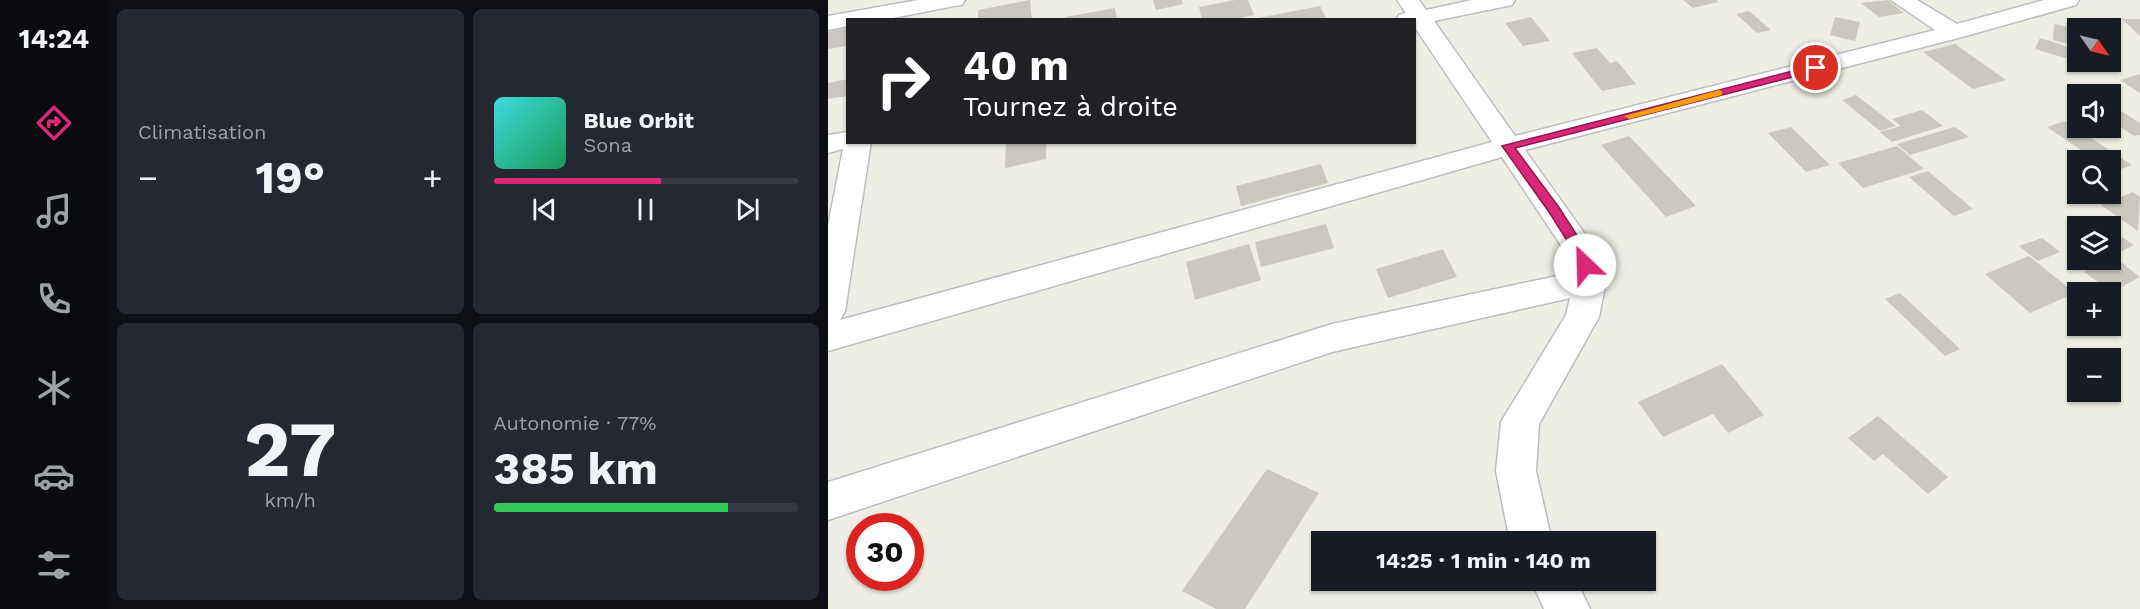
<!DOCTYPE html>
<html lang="fr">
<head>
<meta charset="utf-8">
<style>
  body { margin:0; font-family:"Work Sans",sans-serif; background:#242831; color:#f1f3f6; height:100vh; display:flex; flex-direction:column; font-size:22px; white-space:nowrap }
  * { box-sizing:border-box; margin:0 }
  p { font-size:20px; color:#9ea1a6 }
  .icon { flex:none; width:33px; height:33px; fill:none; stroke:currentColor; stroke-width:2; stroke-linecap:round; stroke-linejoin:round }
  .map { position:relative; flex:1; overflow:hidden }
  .details { display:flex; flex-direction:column; gap:9px; padding:9px; background:#0d0f14; width:720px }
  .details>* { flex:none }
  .guide { position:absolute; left:18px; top:18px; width:570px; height:126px; border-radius:0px; box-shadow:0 2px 4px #0004; background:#202124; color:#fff; overflow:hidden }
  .needle { width:39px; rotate:124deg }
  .controls { position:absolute; left:1239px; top:18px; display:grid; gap:12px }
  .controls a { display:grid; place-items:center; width:54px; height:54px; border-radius:0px; background:#171b24; box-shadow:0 2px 4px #0004; font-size:30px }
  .speed { position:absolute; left:18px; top:513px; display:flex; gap:12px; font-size:30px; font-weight:700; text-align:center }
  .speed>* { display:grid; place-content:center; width:78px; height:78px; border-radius:50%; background:#171b24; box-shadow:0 2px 4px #0004; line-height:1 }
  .speed .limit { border:9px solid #d22; background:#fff; color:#111 }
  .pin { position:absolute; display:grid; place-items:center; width:51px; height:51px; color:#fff; margin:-26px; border:3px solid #fff; border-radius:50%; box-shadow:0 2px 6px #0007 }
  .me { position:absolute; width:66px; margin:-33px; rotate:336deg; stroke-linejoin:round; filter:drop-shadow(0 0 4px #0008) }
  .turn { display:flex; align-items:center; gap:21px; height:126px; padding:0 18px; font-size:27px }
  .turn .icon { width:78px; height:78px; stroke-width:2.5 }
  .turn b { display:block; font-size:42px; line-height:51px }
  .big { font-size:45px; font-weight:700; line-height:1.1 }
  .details .card { flex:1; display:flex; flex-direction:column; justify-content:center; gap:9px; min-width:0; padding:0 21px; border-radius:9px; background:#242831 }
  .details .dial { align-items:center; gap:0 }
  .dial b { font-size:78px; line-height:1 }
  .song { display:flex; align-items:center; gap:18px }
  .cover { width:72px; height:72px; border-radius:9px; background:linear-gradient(135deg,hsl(180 70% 55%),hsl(150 70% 35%)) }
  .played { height:6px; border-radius:3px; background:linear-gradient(90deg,#db2777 55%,#363941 55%) }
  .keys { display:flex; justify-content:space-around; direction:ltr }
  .heat { display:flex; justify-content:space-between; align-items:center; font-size:33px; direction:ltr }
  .charge { height:9px; border-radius:4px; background:linear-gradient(90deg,#34c759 77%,#363941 0) }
  .details .tiles { flex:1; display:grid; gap:9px; grid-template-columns:repeat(2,1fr) }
  .trip { position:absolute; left:483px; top:531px; width:345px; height:60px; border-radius:0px; background:#171b24; box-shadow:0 2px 4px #0004; font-weight:700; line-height:60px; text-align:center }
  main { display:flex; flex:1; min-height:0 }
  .dock { display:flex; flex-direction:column; width:108px; justify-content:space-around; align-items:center; background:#090b0e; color:#9ea1a6 }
  .dock .icon { width:42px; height:42px }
  .dock .on { color:#db2777 }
  .dock b { font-size:27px; color:#f1f3f6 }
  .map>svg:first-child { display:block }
</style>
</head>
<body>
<main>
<nav class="dock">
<b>14:24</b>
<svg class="icon on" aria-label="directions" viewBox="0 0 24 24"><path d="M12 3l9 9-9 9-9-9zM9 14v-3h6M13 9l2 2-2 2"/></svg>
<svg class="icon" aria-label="music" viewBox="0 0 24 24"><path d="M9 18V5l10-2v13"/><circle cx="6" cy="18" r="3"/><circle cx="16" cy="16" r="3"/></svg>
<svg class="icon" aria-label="phone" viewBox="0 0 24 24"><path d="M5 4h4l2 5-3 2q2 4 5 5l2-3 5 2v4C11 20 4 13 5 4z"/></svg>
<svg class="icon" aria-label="climate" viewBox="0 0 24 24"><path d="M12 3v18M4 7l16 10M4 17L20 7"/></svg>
<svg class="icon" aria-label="car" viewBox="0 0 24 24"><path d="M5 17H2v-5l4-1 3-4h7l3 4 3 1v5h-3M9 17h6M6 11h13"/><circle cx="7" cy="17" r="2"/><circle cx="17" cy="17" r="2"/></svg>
<svg class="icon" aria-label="filters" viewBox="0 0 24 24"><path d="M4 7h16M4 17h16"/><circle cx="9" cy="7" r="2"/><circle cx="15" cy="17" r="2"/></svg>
</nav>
<section class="details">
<div class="tiles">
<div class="card"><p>Climatisation</p>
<div class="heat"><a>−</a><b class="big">19°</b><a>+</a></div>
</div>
<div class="card">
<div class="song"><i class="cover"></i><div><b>Blue Orbit</b><p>Sona</p></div></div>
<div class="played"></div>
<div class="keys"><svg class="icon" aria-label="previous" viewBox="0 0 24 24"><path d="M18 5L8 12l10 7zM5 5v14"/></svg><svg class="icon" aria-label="pause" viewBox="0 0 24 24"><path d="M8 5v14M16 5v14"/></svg><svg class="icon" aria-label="next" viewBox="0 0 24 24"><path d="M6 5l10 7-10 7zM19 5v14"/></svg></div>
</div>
<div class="card dial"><b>27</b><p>km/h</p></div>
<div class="card"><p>Autonomie · 77%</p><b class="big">385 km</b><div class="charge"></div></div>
</div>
</section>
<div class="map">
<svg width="1312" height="609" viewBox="0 0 1312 609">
  <rect width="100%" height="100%" fill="#efeee4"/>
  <g fill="#cac8c1">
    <polygon points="202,0 204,20 150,20 150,10"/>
    <polygon points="325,0 354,0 355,4 328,10"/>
    <polygon points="407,0 420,0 426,15 405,20 374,20 371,7"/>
    <polygon points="855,0 888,0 890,2 865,8"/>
    <polygon points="1060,0 1076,13 1051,17 1033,3"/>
    <polygon points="492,6 499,20 430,20 430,18"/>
    <polygon points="287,8 289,20 238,20 238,17"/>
    <polygon points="921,11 943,30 929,33 908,14"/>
    <polygon points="703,17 722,41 695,46 677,23"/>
    <polygon points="1007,17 1032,22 1027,41 1002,35"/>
    <polygon points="1294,19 1312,19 1312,36"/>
    <polygon points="1226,24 1249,29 1248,46 1225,40"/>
    <polygon points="20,28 20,46 0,49 0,31"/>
    <polygon points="1212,38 1250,50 1250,62 1207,49"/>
    <polygon points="1127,44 1178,80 1145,89 1095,52"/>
    <polygon points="769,48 782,63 789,61 808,84 774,91 744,53"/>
    <polygon points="1312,74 1312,93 1292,80"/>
    <polygon points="20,79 19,96 0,99 0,83"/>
    <polygon points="1028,95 1068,126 1052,131 1014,100"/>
    <polygon points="1282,104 1312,123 1312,135 1306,136 1282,120"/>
    <polygon points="1094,110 1115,126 1064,142 1052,132 1073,126 1064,119"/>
    <polygon points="1237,121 1304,165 1285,172 1282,160 1268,160 1219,127"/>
    <polygon points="963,127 1002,165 978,172 940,133"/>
    <polygon points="1127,127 1141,137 1082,155 1069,144"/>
    <polygon points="801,136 868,206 838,217 773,145"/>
    <polygon points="178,142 218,142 218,159 177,168"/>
    <polygon points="1069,146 1096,169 1035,188 1010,163"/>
    <polygon points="493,164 500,183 413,206 408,186"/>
    <polygon points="1100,171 1145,209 1126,216 1081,177"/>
    <polygon points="1305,192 1312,197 1310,231 1273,205"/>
    <polygon points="1263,216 1279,226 1253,226 1248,223"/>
    <polygon points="498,224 506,248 433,267 427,242"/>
    <polygon points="1282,229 1306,245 1290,253 1282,247"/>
    <polygon points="1214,238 1232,252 1210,261 1191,246"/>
    <polygon points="421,244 433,280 367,300 358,262"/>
    <polygon points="615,249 629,277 560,298 548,269"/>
    <polygon points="1201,256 1247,293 1202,313 1157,274"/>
    <polygon points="1285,256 1312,277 1284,292 1256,272"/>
    <polygon points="1072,293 1132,349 1117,356 1057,299"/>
    <polygon points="894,364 936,415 900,433 885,414 835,437 810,402"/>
    <polygon points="1050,416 1120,477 1100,494 1055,454 1046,461 1020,438"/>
    <polygon points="439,469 491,493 417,609 388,609 354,591"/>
  </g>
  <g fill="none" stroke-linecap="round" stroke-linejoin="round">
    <defs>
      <g id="minor">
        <polygon points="90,0 137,0 134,5 126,6 55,20 20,20 20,26 0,30 0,16"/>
        <polygon points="569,0 591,0 598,10 644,0 687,0 684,5 606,21 687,136 1107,30 1063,0 1089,0 1129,24 1216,0 1251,0 1248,5 1134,37 697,150 762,241 778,281 771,317 711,424 708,471 724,542 682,542 668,471 673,422 738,315 742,298 504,352 0,520 0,482 504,324 743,273 736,250 674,157 0,351 0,226 15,149 0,153 0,135 20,132 20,142 43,142 17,311 12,320 664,142 586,26 586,20 568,20 571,15 578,13"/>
        <polygon points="703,580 748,580 762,609 716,609"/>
      </g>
    </defs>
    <use href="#minor" stroke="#bcbdc3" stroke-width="3"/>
    <use href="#minor" fill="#fff" fill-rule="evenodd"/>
  </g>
  <polygon fill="#db2777" stroke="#8e194d" stroke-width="1.5" points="988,65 993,68 992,70 687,148 730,206 758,249 763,265 757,270 752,269 745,250 721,212 674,146"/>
  <polygon fill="#f59e0b" points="891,90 894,91 894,95 801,119 796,116"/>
</svg>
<div class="controls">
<a><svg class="needle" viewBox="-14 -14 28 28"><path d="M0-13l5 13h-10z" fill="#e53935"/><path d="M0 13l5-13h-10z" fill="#9ea1a6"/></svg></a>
<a><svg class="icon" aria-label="sound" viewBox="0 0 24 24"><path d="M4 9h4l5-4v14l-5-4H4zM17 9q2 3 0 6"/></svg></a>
<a><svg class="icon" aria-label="search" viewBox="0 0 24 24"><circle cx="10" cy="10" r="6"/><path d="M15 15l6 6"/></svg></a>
<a><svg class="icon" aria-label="layers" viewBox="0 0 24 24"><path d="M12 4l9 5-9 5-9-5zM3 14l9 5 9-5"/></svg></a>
<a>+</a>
<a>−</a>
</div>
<div class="speed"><div class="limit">30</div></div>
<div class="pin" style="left:988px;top:68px;background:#d93025"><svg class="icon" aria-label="arrive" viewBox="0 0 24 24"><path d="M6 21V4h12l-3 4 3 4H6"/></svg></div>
<svg class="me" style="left:757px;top:265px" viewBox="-20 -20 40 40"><circle r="19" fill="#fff"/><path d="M0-13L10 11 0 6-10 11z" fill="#db2777"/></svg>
<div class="trip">14:25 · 1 min · 140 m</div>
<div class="guide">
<div class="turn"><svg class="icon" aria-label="right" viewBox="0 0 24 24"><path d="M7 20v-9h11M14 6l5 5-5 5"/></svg><div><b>40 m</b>Tournez à droite</div></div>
</div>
</div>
</main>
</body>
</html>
